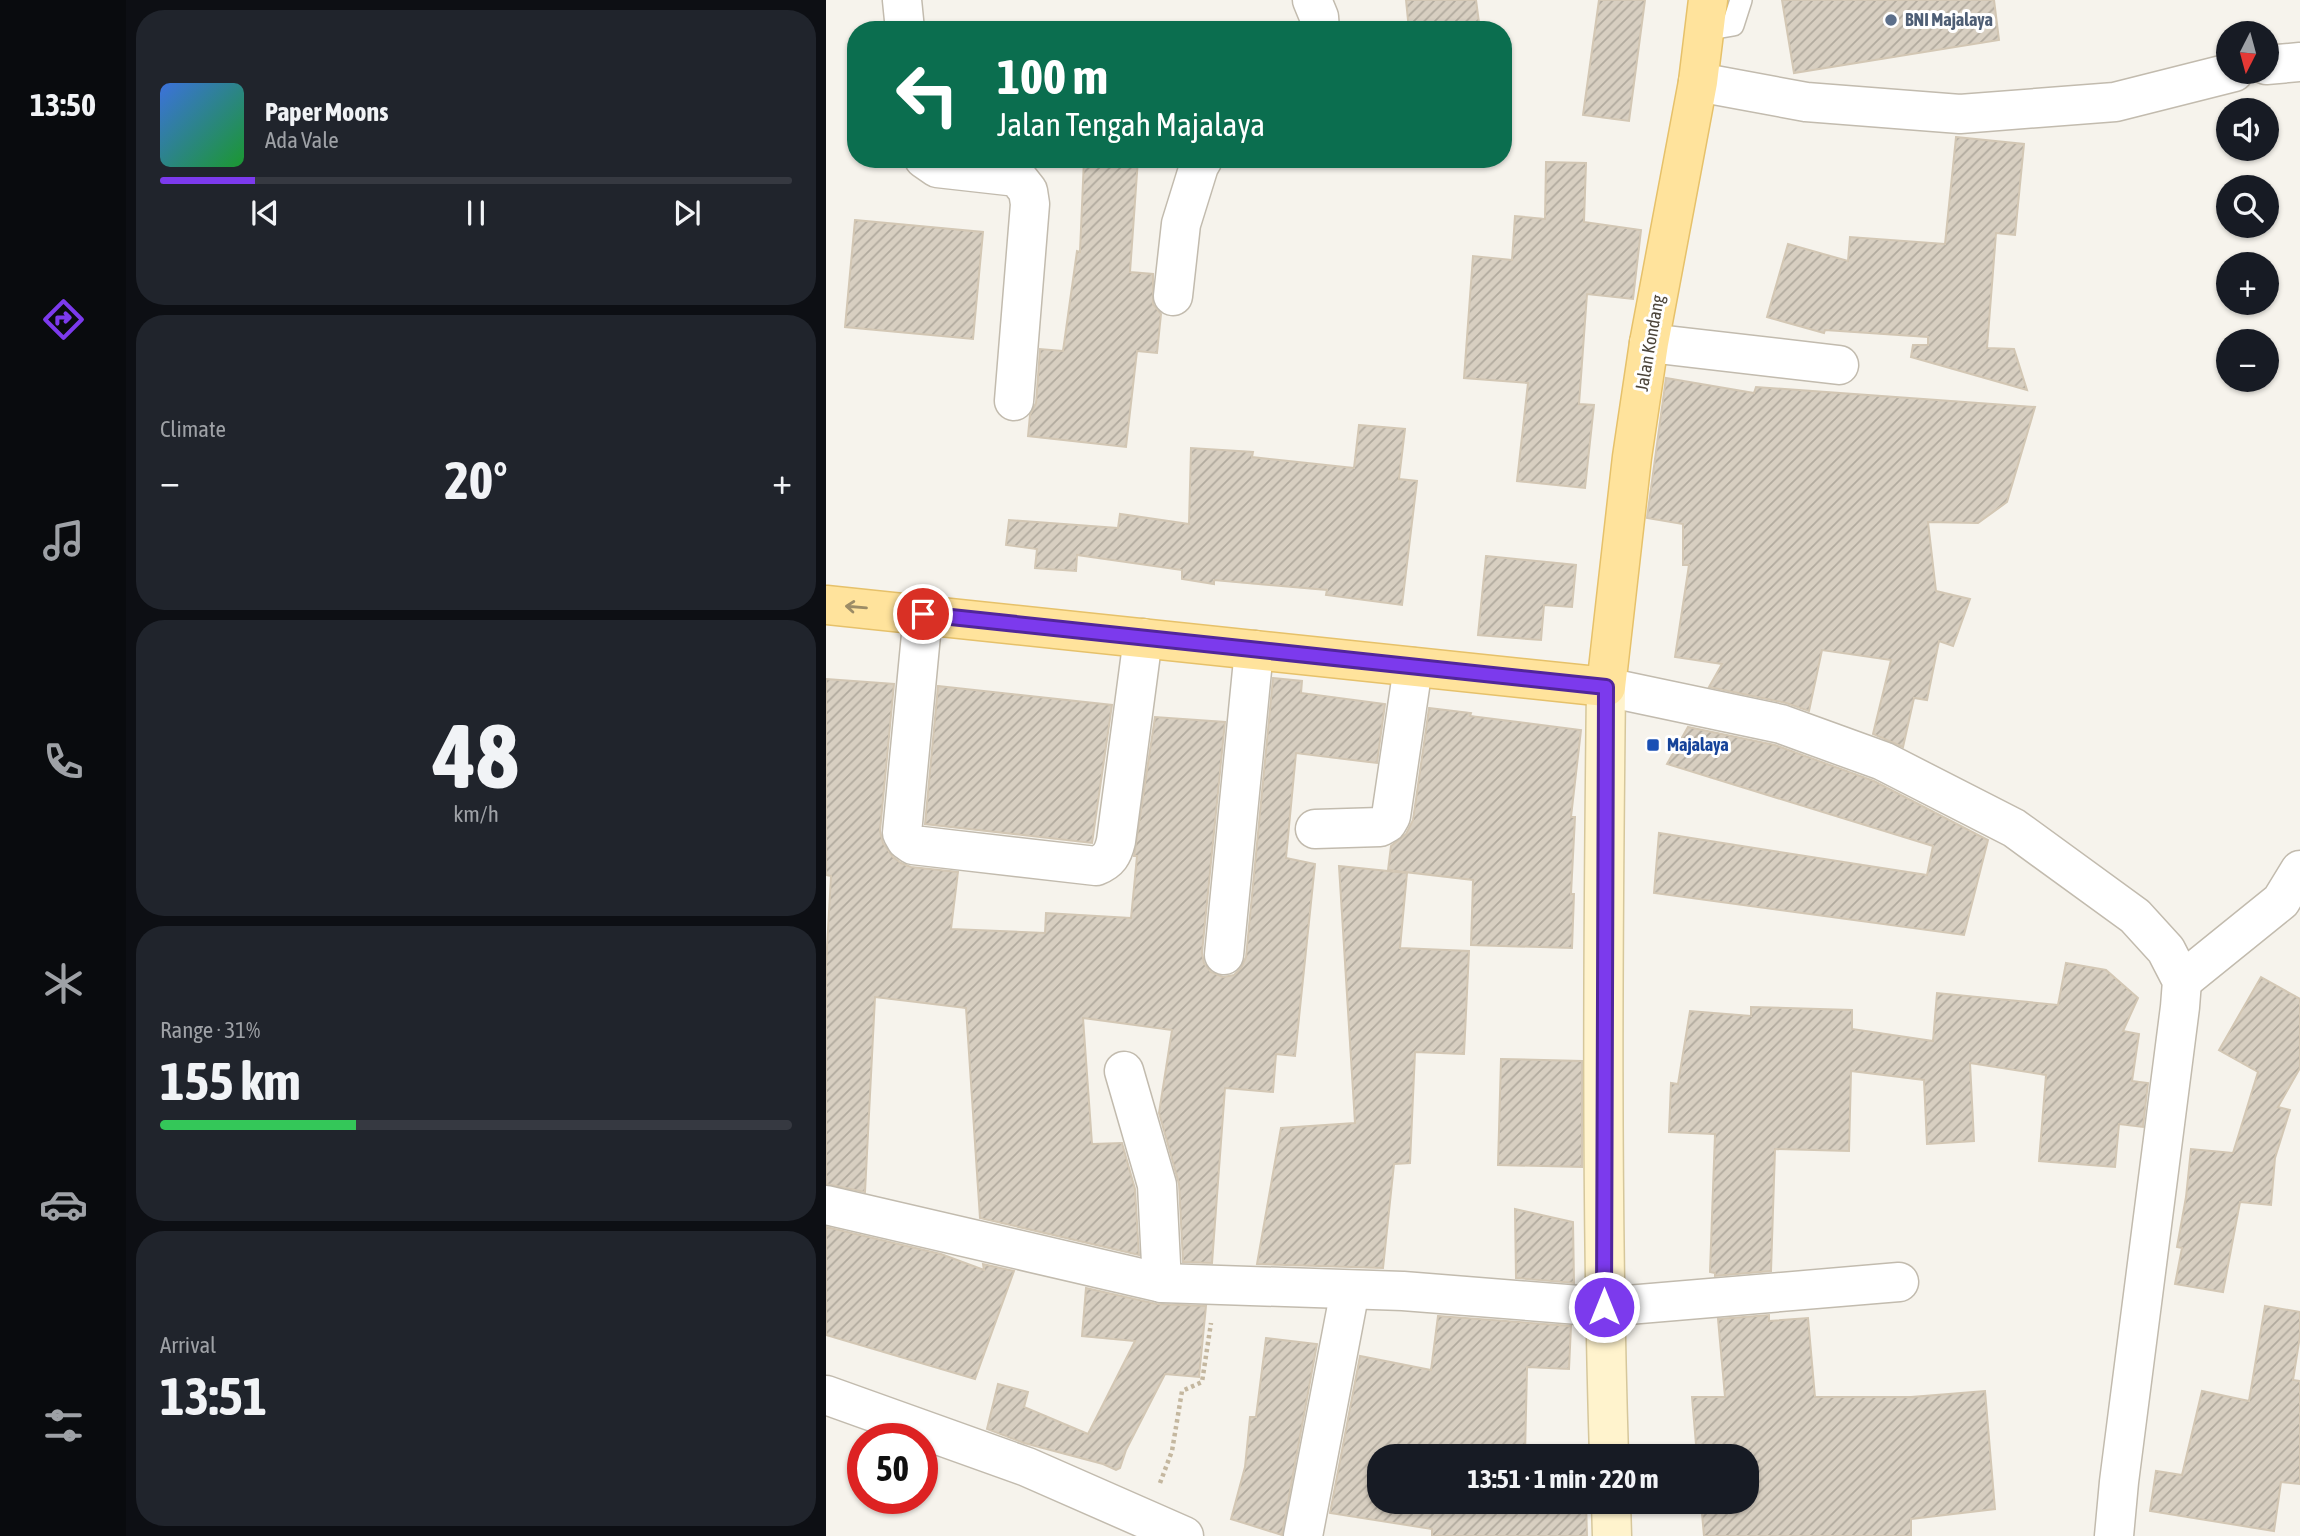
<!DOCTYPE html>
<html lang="en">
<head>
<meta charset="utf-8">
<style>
  body { margin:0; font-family:"Asap Condensed",sans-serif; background:#20242c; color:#f1f3f6; height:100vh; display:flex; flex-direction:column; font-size:26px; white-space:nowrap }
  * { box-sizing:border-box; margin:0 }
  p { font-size:23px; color:#9ea1a6 }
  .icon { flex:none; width:38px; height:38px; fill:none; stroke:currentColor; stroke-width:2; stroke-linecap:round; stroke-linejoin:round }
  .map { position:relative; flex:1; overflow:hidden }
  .panel { display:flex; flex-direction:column; gap:10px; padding:10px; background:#0d0f14; width:700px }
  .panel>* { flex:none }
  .banner { position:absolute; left:21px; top:21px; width:665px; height:147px; border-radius:28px; box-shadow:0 2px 5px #0004; background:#0b6e4f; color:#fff; overflow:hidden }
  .needle { width:46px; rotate:186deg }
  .tools { position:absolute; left:1390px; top:21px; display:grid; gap:14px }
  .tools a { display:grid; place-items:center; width:63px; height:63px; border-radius:50%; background:#171b24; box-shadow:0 2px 5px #0004; font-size:35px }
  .speed { position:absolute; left:21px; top:1423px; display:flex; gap:14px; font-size:35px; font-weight:700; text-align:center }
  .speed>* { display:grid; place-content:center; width:91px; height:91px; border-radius:50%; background:#171b24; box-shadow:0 2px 5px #0004; line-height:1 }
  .speed .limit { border:10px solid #d22; background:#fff; color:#111 }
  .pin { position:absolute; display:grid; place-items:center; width:60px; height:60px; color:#fff; margin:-30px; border:4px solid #fff; border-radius:50%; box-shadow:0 2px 7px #0007 }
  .me { position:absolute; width:77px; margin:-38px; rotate:0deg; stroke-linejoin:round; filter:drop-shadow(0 0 5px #0008) }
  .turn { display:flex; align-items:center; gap:24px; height:147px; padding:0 35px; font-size:32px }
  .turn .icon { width:91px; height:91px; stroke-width:2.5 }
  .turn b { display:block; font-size:49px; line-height:60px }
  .big { font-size:52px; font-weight:700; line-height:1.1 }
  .panel .widget { flex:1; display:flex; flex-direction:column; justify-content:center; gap:10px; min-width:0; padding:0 24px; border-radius:28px; background:#20242c }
  .panel .dial { align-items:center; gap:0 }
  .dial b { font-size:91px; line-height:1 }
  .song { display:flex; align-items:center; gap:21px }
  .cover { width:84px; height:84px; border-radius:10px; background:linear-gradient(135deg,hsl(220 70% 55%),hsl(130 70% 35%)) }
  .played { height:7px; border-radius:4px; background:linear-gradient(90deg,#7c3aed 15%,#363941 15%) }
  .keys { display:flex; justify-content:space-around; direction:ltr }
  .heat { display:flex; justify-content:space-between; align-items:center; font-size:38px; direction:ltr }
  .charge { height:10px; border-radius:5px; background:linear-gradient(90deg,#34c759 31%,#363941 0) }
  .trip { position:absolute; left:541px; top:1444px; width:392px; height:70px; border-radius:28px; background:#171b24; box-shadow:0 2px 5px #0004; font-weight:700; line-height:70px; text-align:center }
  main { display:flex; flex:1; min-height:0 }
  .menu { display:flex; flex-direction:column; width:126px; justify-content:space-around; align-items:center; background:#090b0e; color:#9ea1a6 }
  .menu .icon { width:49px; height:49px }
  .menu .active { color:#7c3aed }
  .menu b { font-size:32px; color:#f1f3f6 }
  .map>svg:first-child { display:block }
</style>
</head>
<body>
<main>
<nav class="menu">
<b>13:50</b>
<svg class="icon active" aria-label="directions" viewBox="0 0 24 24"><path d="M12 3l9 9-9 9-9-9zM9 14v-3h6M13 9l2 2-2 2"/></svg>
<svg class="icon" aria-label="music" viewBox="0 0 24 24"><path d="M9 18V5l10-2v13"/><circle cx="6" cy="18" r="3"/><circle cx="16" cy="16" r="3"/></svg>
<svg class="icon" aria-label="phone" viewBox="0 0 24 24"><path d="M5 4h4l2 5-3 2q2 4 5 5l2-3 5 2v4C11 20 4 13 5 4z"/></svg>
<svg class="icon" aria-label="climate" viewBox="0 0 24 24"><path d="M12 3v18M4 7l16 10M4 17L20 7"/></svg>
<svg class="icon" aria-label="car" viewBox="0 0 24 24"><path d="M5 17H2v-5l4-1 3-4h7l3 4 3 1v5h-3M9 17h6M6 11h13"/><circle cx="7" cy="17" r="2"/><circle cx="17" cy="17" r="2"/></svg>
<svg class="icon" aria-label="filters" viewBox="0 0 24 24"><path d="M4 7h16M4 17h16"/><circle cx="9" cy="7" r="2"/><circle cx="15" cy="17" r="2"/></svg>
</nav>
<section class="panel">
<div class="widget">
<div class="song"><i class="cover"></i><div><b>Paper Moons</b><p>Ada Vale</p></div></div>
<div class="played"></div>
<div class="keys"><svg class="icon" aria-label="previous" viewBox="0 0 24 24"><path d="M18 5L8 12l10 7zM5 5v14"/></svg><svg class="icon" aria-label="pause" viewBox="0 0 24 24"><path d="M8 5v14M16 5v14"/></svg><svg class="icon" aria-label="next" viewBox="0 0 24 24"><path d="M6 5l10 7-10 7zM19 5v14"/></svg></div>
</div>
<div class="widget"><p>Climate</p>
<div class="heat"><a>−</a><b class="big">20°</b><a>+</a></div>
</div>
<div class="widget dial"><b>48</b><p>km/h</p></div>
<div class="widget"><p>Range · 31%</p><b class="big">155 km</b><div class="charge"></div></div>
<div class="widget"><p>Arrival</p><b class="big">13:51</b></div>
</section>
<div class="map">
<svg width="1474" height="1536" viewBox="0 0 1474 1536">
  <defs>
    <pattern id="building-hatch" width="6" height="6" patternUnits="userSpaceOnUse" patternTransform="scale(1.75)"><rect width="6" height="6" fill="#d8cfc1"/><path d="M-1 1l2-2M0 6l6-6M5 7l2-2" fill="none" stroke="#b1aa9e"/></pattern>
  </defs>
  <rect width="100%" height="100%" fill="#f6f3ec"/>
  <g fill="url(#building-hatch)" stroke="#d3c7b4" stroke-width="2">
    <polygon points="580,0 650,0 654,30 583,30"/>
    <polygon points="773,0 819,0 803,121 757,115"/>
    <polygon points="956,0 1168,0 1173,40 968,73"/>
    <polygon points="1130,137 1198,144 1189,235 1170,233 1161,348 1188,349 1201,390 1085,357 1087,345 1102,345 1102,337 999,330 998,333 941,317 962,244 1022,261 1024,237 1119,244"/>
    <polygon points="258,159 312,159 304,272 327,274 327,304 335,314 331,353 311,351 300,447 202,436 204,415 210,403 214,349 237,351 251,251 254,252"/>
    <polygon points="720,162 760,163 758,222 815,230 807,299 761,294 753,404 768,405 759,488 691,481 702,383 638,378 647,256 686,260 689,216 719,219"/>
    <polygon points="29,220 157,232 147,339 19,327"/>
    <polygon points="840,378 928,393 930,387 1209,407 1181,502 1152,523 1102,522 1110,591 1144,599 1127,646 1113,641 1101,700 1088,698 1077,747 1047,734 1065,660 996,650 983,711 960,703 883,687 896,664 849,657 863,565 857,565 857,524 821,518"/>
    <polygon points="533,425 579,429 573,479 591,481 576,605 500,595 501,590 388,580 388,584 356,579 356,570 251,555 250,571 209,568 211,549 180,545 183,520 292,528 294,514 363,524 365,448 427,452 426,457 528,468"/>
    <polygon points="660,556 750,565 746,607 718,605 715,640 652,635"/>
    <polygon points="447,678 476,681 475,693 559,704 551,763 470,753 460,858 489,864 469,1056 450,1054 447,1092 399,1088 386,1263 357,1262 353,1184 333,1113 346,1030 257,1018 266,1144 296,1143 309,1189 313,1255 154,1218 140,1008 49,997 39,1192 0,1184 0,965 5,876 0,875 0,679 68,684 54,831 57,843 67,857 75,863 85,867 132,872 125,929 219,933 220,913 305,918 311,856 308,856 329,717 399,722 376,953 378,963 385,972 397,977 408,975 415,968 420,957"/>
    <polygon points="112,686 286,705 266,843 99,824"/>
    <polygon points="603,708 645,713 644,716 755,730 745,817 749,817 745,894 748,894 746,948 645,945 647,880 562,870 565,846 580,834 587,820"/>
    <polygon points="862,727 949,745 1048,781 1162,840 1138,935 828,893 833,833 1101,875 1107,846 841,764"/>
    <polygon points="513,866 581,873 574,948 643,951 638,1054 589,1052 584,1163 568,1164 557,1268 431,1264 455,1128 529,1123"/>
    <polygon points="1240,963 1280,970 1312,998 1297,1031 1313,1034 1306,1081 1322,1083 1317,1127 1293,1124 1289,1167 1213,1161 1220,1075 1144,1063 1148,1141 1101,1144 1098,1080 1025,1071 1023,1151 949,1149 945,1271 889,1276 889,1273 884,1272 889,1134 843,1132 845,1083 852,1084 864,1011 925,1016 925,1007 1026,1010 1026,1029 1107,1041 1111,993 1232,1005"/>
    <polygon points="1435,977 1474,999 1474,1068 1452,1107 1464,1110 1449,1158 1445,1205 1414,1202 1397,1292 1349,1284 1356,1248 1351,1247 1360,1197 1365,1149 1407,1153 1432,1072 1393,1050"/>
    <polygon points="675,1059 756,1061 756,1167 672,1165"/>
    <polygon points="689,1209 747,1222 748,1283 690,1278"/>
    <polygon points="0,1227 115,1254 158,1270 157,1264 188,1271 149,1379 0,1335"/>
    <polygon points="260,1288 331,1304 380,1306 373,1377 339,1374 300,1450 294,1468 290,1470 277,1464 198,1443 161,1429 172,1384 202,1392 198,1407 262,1434 309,1341 256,1336"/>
    <polygon points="1439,1306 1474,1312 1474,1336 1467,1380 1474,1381 1474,1484 1455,1482 1448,1531 1324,1511 1330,1471 1356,1475 1376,1391 1423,1401"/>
    <polygon points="943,1315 943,1321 982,1318 989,1397 1085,1397 1159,1391 1169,1509 1085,1519 1085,1536 878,1536 875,1502 920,1502 920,1456 871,1456 866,1397 899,1397 892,1319"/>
    <polygon points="612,1316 745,1326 743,1369 701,1367 699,1456 553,1456 553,1502 699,1502 699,1504 760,1502 761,1536 606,1536 606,1529 504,1513 534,1356 605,1370"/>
    <polygon points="440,1338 491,1344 456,1535 405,1519 419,1467 424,1417 430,1417"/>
  </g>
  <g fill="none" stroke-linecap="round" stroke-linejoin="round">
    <defs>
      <polyline id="service" points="878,30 907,25 915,0"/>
      <g id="minor">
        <polyline points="76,0 79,30"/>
        <polyline points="486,0 493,17 494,30"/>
        <polyline points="1440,65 1474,62"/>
        <polyline points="872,82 980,102 1134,114 1289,102 1408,72"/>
        <polyline points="98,159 111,168 191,177 202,191 204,204 188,401"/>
        <polyline points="347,296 355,224 373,166 377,159"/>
        <polyline points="823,343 1013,365"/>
        <path d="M 97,614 L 76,833 L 80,840 L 87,845 L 270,866 C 283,861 287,854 290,841 L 317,638"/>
        <polyline points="780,687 955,724 1057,761 1188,828 1309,916 1340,950 1356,981 1354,1007 1293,1482 1288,1536"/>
        <polyline points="489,829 554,827 561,823 565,816 587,667"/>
        <polyline points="398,955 428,650"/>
        <polyline points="1356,981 1455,901 1474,870"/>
        <polyline points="298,1071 331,1185 336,1283"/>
        <polyline points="0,1205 336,1283 577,1291 778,1307 1073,1282"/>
        <polyline points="0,1395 201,1467 358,1536"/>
        <polyline points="477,1536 524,1290"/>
      </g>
      <g id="secondary">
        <path d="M 780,687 C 777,944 775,1200 783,1456"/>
        <polyline points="785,1502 786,1536"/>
      </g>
      <polyline id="primary" points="0,605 780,687 806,457 823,343 872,82 882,0"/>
    </defs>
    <use href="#service" stroke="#c2bbae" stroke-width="24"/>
    <use href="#minor" stroke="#c2bbae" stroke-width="41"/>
    <use href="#secondary" stroke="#d6c79b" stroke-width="41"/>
    <use href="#primary" stroke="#e6c16a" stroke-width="41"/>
    <polyline stroke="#c4b79f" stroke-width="4.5" stroke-dasharray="3.5 3.5" stroke-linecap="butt" points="334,1483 346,1451 356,1391 376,1382 385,1323"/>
    <use href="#service" stroke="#fff" stroke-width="21"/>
    <use href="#minor" stroke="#fff" stroke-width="38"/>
    <use href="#secondary" stroke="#fff3cd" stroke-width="38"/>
    <use href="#primary" stroke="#ffe39c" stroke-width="38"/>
  </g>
  <defs><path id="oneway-shaft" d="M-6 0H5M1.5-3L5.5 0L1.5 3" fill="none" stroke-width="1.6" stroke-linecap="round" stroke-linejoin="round" transform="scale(1.75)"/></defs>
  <use stroke="#9c8c66" href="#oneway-shaft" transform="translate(30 607) rotate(-175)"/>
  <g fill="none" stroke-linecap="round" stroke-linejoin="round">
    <defs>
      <polyline id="route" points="97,614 780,687 778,1307"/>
    </defs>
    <use href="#route" stroke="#51269a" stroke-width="18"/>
    <use href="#route" stroke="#7c3aed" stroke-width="12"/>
  </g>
  <circle fill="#5c6f8a" stroke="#fff" stroke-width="2.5" cx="1065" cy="20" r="7"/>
  <rect fill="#1a4fb4" stroke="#fff" stroke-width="2.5" x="820" y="738" width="14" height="14" rx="3.5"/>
  <g text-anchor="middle" stroke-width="6" stroke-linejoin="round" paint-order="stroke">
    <g font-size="18" font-weight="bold" fill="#4e5e75" stroke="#fff" text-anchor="start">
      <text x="1079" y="26">BNI Majalaya</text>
    </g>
    <g font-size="18" fill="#4b4439" stroke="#fff">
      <text transform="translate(824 343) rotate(-80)" y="6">Jalan Kondang</text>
    </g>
    <g font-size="18" font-weight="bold" fill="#164399" stroke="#fff" text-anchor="start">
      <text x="841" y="751">Majalaya</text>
    </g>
  </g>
</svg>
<div class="tools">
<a><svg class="needle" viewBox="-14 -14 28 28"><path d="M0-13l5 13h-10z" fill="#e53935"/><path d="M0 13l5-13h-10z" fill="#9ea1a6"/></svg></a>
<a><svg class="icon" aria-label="sound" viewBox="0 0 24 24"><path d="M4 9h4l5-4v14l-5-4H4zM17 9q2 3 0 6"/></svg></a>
<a><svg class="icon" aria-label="search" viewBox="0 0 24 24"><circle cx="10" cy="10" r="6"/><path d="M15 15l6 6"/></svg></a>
<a>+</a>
<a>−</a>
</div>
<div class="speed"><div class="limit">50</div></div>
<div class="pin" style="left:97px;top:614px;background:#d93025"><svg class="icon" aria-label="arrive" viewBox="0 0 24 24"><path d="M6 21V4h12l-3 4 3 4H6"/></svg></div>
<svg class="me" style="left:778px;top:1307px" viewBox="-20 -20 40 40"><circle r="17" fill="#7c3aed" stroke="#fff" stroke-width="3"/><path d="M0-11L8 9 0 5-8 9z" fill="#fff"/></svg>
<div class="trip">13:51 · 1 min · 220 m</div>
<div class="banner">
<div class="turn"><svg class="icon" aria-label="left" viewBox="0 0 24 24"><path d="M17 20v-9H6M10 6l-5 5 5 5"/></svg><div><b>100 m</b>Jalan Tengah Majalaya</div></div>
</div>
</div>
</main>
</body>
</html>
